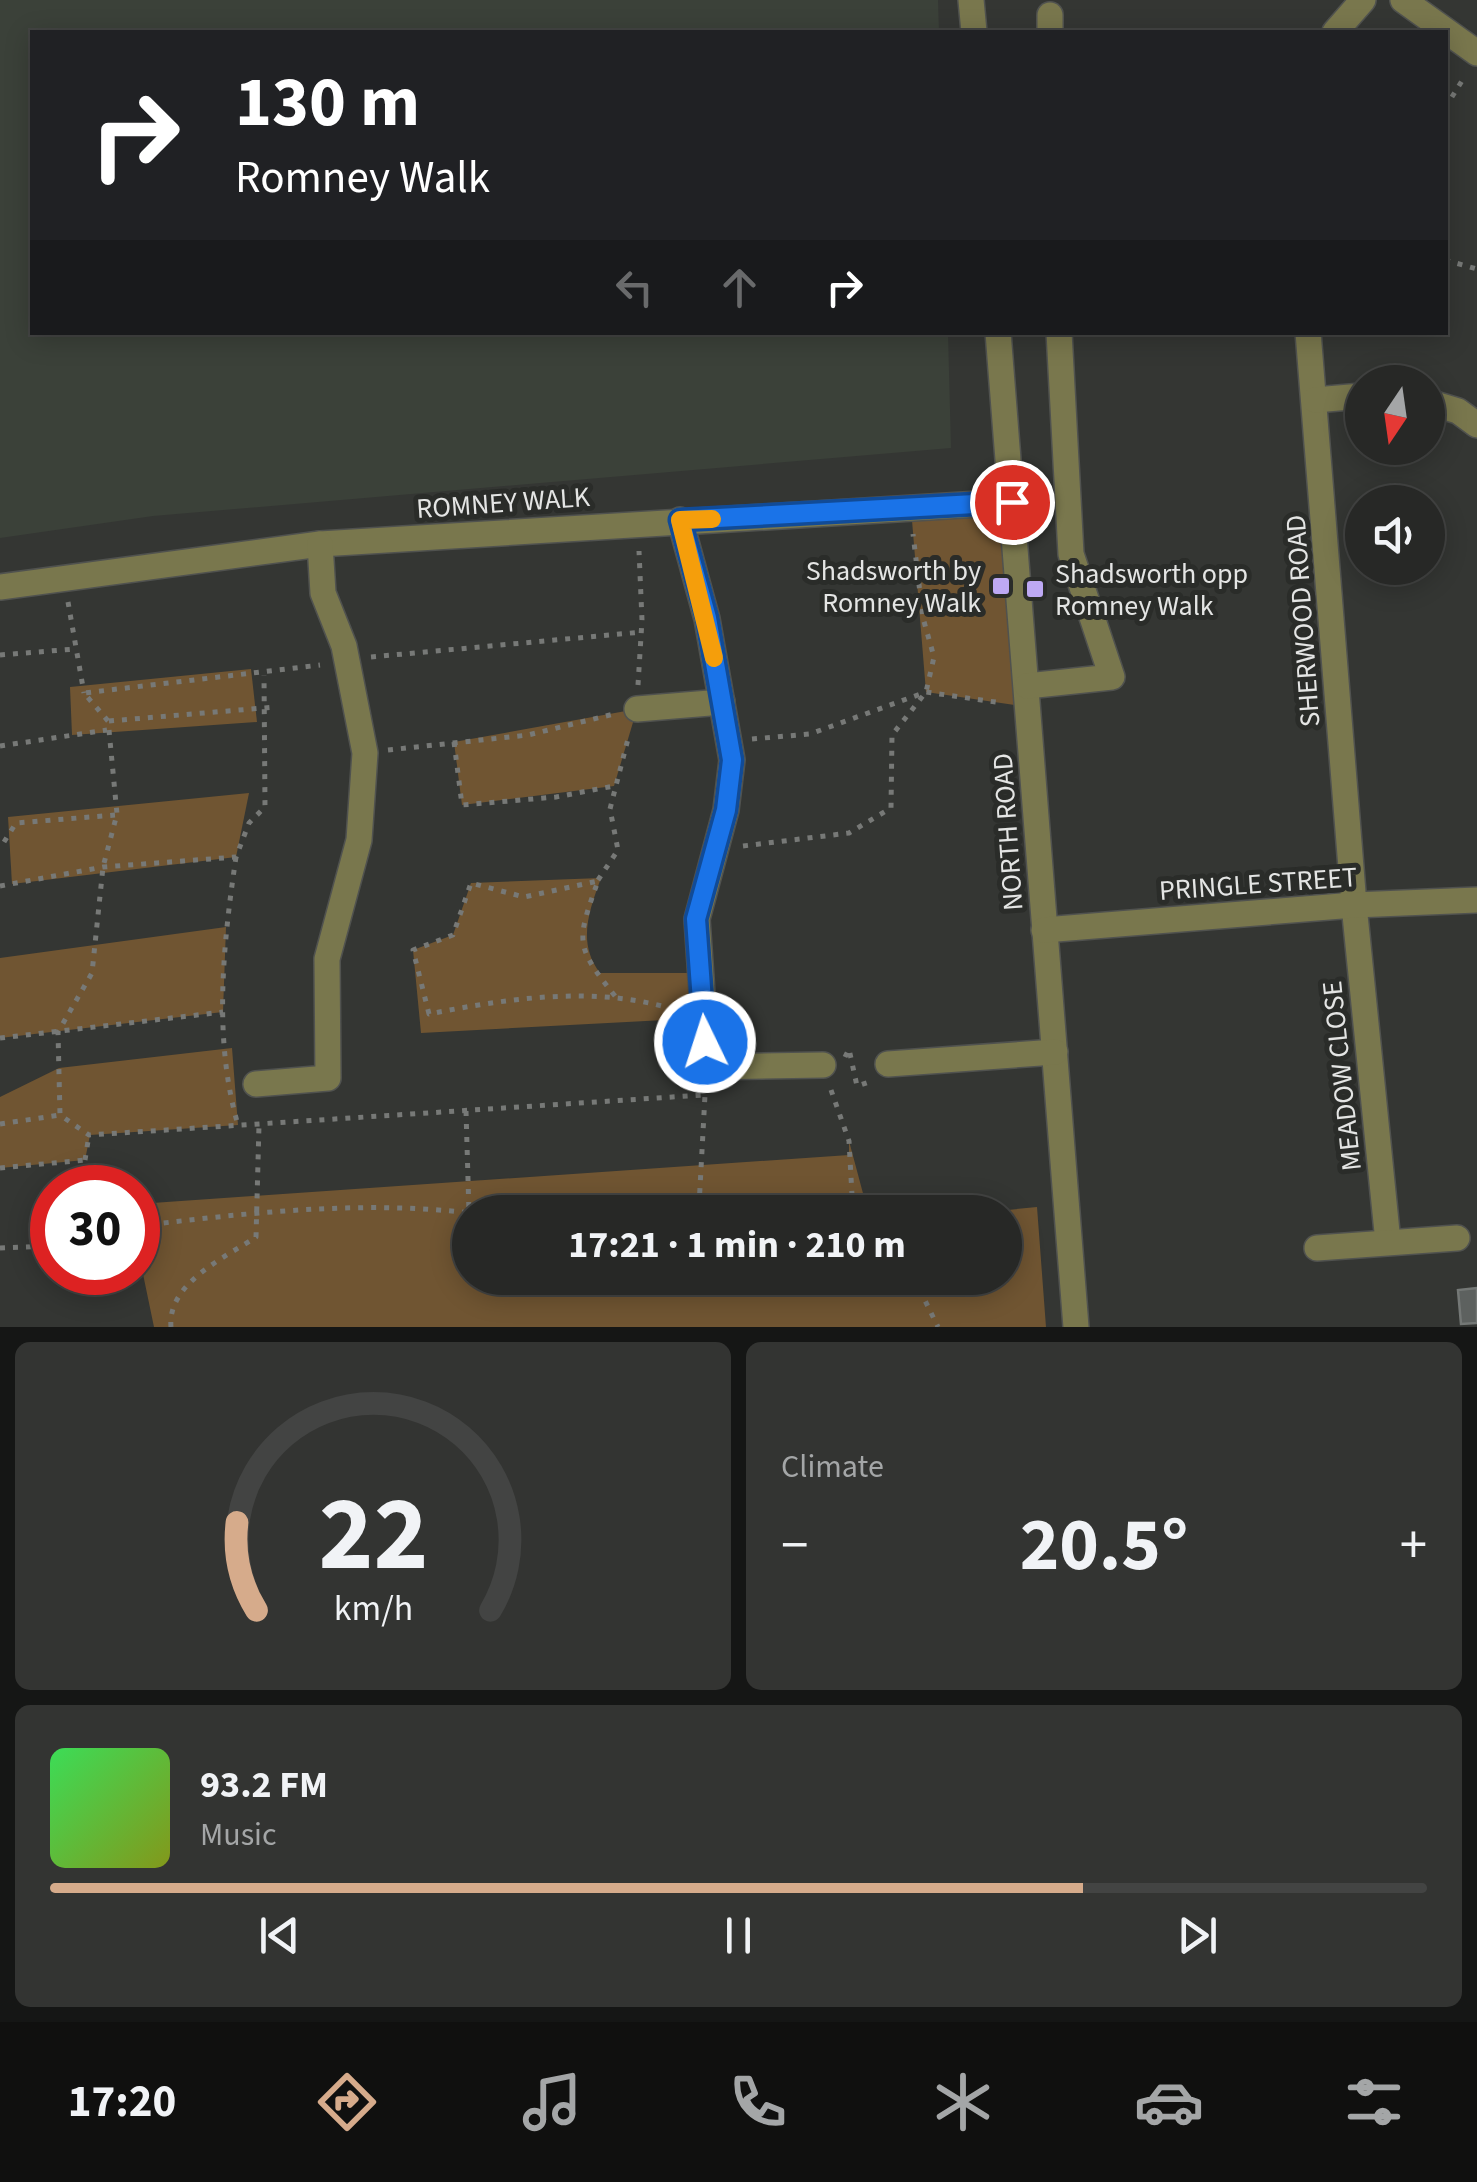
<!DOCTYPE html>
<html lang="en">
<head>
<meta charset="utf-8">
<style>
  body { margin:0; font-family:"Source Sans 3",sans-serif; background:#333432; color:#f1f3f6; height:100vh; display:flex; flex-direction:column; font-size:38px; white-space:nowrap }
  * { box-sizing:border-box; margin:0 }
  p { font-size:32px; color:#a4a6a7 }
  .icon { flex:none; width:55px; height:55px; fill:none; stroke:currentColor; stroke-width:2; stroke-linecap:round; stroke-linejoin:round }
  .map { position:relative; height:1327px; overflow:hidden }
  .details { display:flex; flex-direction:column; gap:15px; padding:15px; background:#151615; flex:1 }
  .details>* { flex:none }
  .banner { position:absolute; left:30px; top:30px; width:1418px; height:305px; border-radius:0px; box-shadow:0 5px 25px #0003,0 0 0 2px #434443; background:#202124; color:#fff; overflow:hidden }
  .needle { width:65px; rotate:193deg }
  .buttons { position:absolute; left:1345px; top:365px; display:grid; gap:20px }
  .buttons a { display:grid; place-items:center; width:100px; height:100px; border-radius:50%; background:#272826; box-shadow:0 5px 25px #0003,0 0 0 2px #434443; font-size:50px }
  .speed { position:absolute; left:30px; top:1165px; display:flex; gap:20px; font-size:50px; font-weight:700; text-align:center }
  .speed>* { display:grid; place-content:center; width:130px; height:130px; border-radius:50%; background:#272826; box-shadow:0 5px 25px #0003,0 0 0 2px #434443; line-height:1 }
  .speed .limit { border:15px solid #d22; background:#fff; color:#111 }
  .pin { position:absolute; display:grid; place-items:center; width:85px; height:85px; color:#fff; margin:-42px; border:5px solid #fff; border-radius:50%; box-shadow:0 2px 10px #0007 }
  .me { position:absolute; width:110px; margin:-55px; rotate:356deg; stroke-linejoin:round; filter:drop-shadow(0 0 8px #0008) }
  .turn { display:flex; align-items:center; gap:35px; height:210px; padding:0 40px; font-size:45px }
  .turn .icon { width:130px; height:130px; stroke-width:2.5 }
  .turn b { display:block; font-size:70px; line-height:85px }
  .lanes { display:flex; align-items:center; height:95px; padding:0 40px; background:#0003; justify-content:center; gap:50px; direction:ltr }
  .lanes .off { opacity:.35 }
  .big { font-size:75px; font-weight:700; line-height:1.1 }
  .details .widget { flex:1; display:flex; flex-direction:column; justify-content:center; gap:15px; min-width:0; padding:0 35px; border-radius:15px; background:#333432 }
  .details .dial { align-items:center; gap:0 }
  .dial svg { height:260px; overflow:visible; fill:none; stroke:#434443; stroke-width:7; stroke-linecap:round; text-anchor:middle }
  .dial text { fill:#f1f3f6; stroke:none }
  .song { display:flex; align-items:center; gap:30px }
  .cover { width:120px; height:120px; border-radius:15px; background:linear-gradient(135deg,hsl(130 70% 55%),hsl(70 70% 35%)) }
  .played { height:10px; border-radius:5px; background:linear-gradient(90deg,#d6ab8b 75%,#434443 75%) }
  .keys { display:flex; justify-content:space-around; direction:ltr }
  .heat { display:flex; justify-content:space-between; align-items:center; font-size:55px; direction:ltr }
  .details .tiles { flex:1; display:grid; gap:15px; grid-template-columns:1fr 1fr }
  .widget:last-child { grid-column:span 2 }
  .trip { position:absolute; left:452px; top:1195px; width:570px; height:100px; border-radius:50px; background:#272826; box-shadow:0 5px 25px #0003,0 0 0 2px #434443; font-weight:700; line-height:100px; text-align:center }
  .tabs { display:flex; height:160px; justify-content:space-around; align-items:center; background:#10100f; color:#a4a6a7 }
  .tabs .icon { width:70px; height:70px }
  .tabs .on { color:#d6ab8b }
  .tabs b { font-size:45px; color:#f1f3f6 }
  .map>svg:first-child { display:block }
</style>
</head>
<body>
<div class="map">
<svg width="1477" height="1327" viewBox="0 0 1477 1327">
  <rect width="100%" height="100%" fill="#343633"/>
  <polygon fill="#3b4139" points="0,0 938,0 939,32 32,32 32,332 948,333 951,448 153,516 0,538"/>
  <g fill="#705532">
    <polygon points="1012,502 1028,707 926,692 911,508"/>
    <polygon points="251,669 257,722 72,735 70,687"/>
    <polygon points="637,709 614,786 462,805 454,742"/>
    <polygon points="249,793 236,857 12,884 8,817"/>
    <path d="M 601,878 C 589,911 577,943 600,973 L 700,973 L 703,1018 L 421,1033 L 413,950 L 453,935 L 471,883 Z"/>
    <polygon points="226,927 223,1012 0,1038 0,958"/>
    <polygon points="232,1048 238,1125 90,1135 85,1160 0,1168 0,1097 59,1068"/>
    <polygon points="849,1141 868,1212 470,1212 470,1278 1005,1278 1005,1212 987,1212 1037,1207 1046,1327 154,1327 138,1250 138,1204 849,1155"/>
  </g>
  <polygon fill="#5d615f" stroke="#747876" stroke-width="2.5" points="1477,1288 1477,1323 1461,1324 1458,1290"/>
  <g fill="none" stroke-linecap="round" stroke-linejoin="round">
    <defs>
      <g id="minor">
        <polyline points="971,0 974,32"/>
        <polyline points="1403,0 1477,53"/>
        <polyline points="1050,15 1050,32"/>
        <polyline points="1335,32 1363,0"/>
        <polyline points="998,332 1076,1327"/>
        <polyline points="1308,332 1354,905 1388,1242"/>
        <polyline points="1315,400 1362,396"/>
        <polyline points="1428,402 1458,411 1477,425"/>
        <polyline points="680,520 707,619 732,760 726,810 697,919 707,1067 823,1065"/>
        <polyline points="0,587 320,544 1012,502"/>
        <polyline points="1027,686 1112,677 1071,554 1059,332"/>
        <polyline points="637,709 722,702"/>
        <polyline points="1044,930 1354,905 1477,900"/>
        <polyline points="888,1064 1055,1052"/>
        <polyline points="256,1084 328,1078 327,959 359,840 365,753 344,646 323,593 320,544"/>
        <polyline points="1317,1248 1457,1238"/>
      </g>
    </defs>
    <use href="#minor" stroke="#50524f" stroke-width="28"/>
    <g stroke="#777977" stroke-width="5" stroke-dasharray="5 8" stroke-linecap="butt">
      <polyline points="1445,108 1465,76"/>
      <polyline points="1445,260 1477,269"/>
      <polyline points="68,602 84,693"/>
      <polyline points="0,655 75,649"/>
      <polyline points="371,657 642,632"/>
      <polyline points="638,685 642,620 639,551"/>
      <polyline points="108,721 84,693 320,665"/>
      <polyline points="109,721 275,707"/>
      <polyline points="109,730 117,814 103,867 92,973 58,1032 60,1115 89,1135 703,1095"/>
      <polyline points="752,739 810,734 926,692 1002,703"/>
      <polyline points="454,742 462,805 556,797 614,786"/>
      <polyline points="0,746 107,730"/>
      <polyline points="388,750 528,735 614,714"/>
      <polyline points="4,842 16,823 115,815"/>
      <polyline points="743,846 849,833 891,808 892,735 926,692 934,657 923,618 913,534"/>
      <path d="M 236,857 C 223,945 213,1039 238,1125"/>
      <polyline points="598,880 618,850 610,809 629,735"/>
      <polyline points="0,886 103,867 236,857 249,823 265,807 264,675"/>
      <path d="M 615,996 C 575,946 576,942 598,881 L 524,897 L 471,883 L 453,935 L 413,950 L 429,1014 C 510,998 596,985 676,1010"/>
      <polyline points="0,1038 223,1012"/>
      <polyline points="845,1057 849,1049 857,1086 869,1082"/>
      <polyline points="831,1090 849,1141 852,1195 867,1212"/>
      <polyline points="466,1111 469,1213"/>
      <polyline points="0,1124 60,1115"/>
      <polyline points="85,1160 89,1135"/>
      <polyline points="0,1168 85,1160 91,1188"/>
      <polyline points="699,1206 705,1095"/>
      <polyline points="567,1212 760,1205 852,1195"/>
      <path d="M 138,1226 C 247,1213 360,1200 470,1213"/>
      <polyline points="0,1248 52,1246"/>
      <polyline points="914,1278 938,1327"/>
      <path d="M 171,1327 C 167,1283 226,1257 256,1237 L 259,1125"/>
    </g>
    <use href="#minor" stroke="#79774d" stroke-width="25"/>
  </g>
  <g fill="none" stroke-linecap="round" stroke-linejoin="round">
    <defs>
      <polyline id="route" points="705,1042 696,919 726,810 732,760 707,618 680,520 1012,502"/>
    </defs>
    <use href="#route" stroke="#114b97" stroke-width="25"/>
    <use href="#route" stroke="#1a73e8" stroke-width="18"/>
    <polyline stroke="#f59e0b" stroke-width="18" points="712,519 680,520 714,658"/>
  </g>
  <g fill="#bea9f4" stroke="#2a2c29" stroke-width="4">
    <rect x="991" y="576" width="20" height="20" rx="5"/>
    <rect x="1025" y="579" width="20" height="20" rx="5"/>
  </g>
  <g text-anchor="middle" stroke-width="10" stroke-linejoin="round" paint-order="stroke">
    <g font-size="28" fill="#e4e5e4" stroke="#2a2c29">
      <text transform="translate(503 502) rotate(-4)" y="10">ROMNEY WALK</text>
      <text transform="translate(1302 621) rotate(-94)" y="10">SHERWOOD ROAD</text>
      <text transform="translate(1007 832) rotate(-94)" y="10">NORTH ROAD</text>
      <text transform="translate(1258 883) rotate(-4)" y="10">PRINGLE STREET</text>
      <text transform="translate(1341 1076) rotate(-96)" y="10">MEADOW CLOSE</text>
    </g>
    <g font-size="28" fill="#e4e5e4" stroke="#2a2c29" text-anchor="end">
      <text x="981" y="580">Shadsworth by<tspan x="981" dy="32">Romney Walk</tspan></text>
      <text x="1055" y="583" text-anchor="start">Shadsworth opp<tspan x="1055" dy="32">Romney Walk</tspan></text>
    </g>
  </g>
</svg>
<div class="buttons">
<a><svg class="needle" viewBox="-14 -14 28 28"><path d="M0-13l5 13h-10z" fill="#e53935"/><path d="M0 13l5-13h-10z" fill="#a4a6a7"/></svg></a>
<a><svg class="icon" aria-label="sound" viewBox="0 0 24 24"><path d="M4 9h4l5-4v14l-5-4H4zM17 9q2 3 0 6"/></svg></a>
</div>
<div class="speed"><div class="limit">30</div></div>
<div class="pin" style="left:1012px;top:502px;background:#d93025"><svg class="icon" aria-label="arrive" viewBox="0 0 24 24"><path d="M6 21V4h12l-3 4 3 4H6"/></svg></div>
<svg class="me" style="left:705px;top:1042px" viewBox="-20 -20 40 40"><circle r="17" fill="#1a73e8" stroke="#fff" stroke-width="3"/><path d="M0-11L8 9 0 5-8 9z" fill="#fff"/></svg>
<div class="trip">17:21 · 1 min · 210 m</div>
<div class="banner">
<div class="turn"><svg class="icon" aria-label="right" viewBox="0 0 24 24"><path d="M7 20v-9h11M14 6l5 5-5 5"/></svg><div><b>130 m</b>Romney Walk</div></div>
<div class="lanes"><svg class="icon off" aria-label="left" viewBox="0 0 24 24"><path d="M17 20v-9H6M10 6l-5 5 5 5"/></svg><svg class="icon off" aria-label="ahead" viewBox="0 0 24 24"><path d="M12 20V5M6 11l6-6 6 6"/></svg><svg class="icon" aria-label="right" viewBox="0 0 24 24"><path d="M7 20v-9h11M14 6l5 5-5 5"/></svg></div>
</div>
</div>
<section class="details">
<div class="tiles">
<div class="widget dial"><svg viewBox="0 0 100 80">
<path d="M14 69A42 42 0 1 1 86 69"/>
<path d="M14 69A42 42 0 0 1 8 42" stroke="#d6ab8b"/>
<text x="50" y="56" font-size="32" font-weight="700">22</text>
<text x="50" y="72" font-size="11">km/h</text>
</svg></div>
<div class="widget"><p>Climate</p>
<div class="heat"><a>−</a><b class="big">20.5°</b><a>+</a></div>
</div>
<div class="widget">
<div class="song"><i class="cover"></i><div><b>93.2 FM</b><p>Music</p></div></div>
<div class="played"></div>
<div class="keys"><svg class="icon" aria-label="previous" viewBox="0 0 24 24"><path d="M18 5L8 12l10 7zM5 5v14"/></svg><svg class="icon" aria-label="pause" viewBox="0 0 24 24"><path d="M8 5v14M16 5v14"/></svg><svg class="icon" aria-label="next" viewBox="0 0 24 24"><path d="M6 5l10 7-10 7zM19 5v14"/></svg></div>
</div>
</div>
</section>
<nav class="tabs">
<b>17:20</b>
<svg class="icon on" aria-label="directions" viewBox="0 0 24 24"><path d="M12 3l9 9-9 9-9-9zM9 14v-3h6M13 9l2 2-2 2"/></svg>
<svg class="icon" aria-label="music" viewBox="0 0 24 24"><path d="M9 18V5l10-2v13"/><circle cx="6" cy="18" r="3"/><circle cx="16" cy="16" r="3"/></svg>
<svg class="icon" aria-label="phone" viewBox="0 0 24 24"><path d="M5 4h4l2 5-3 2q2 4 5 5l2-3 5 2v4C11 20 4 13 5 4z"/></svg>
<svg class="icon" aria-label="climate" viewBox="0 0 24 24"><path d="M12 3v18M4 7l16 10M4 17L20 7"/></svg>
<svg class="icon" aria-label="car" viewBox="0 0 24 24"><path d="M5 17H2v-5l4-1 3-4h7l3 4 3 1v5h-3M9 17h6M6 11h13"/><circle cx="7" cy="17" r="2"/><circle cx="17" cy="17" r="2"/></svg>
<svg class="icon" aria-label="filters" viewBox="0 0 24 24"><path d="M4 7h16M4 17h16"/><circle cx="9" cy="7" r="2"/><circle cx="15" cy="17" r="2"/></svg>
</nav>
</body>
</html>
